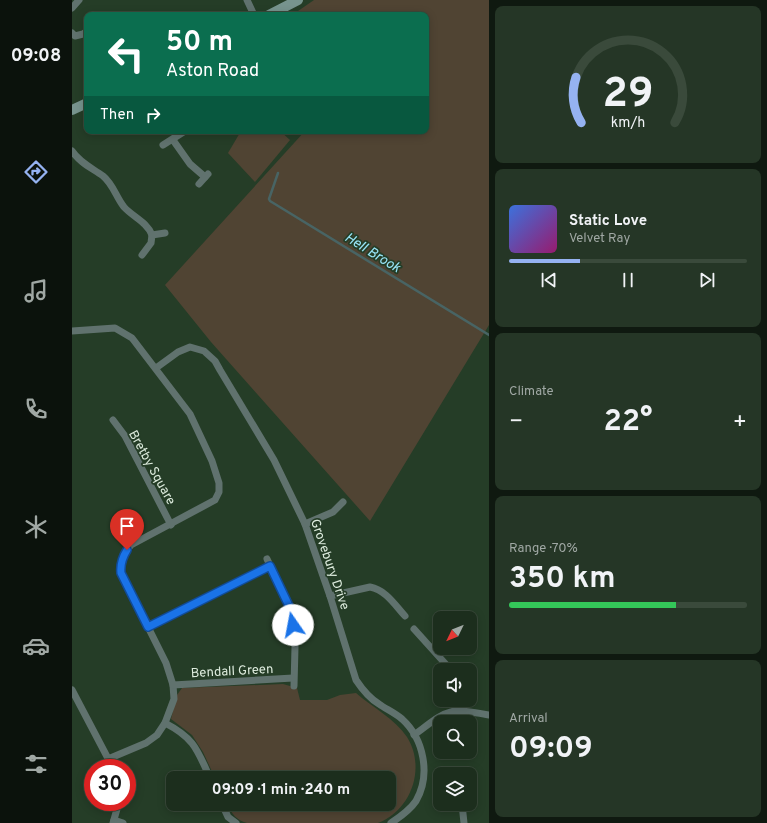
<!DOCTYPE html>
<html lang="en">
<head>
<meta charset="utf-8">
<style>
  body { margin:0; font-family:Overpass,sans-serif; background:#253626; color:#f1f3f6; height:100vh; display:flex; flex-direction:column; font-size:15px; white-space:nowrap }
  * { box-sizing:border-box; margin:0 }
  p { font-size:13px; color:#a0a8a4 }
  .icon { flex:none; width:22px; height:22px; fill:none; stroke:currentColor; stroke-width:2; stroke-linecap:round; stroke-linejoin:round }
  .map { position:relative; flex:1; overflow:hidden }
  .side { display:flex; flex-direction:column; gap:6px; padding:6px; background:#0f1910; width:278px }
  .side>* { flex:none }
  .guide { position:absolute; left:12px; top:12px; width:345px; height:122px; border-radius:8px; box-shadow:0 2px 10px #0003,0 0 0 1px #3a4a3b; background:#0b6e4f; color:#fff; overflow:hidden }
  .needle { width:26px; rotate:227deg }
  .tools { position:absolute; left:361px; top:611px; display:grid; gap:8px }
  .tools a { display:grid; place-items:center; width:44px; height:44px; border-radius:8px; background:#1c2e1d; box-shadow:0 2px 10px #0003,0 0 0 1px #3a4a3b; font-size:20px }
  .speed { position:absolute; left:12px; top:759px; display:flex; gap:8px; font-size:20px; font-weight:700; text-align:center }
  .speed>* { display:grid; place-content:center; width:52px; height:52px; border-radius:50%; background:#1c2e1d; box-shadow:0 2px 10px #0003,0 0 0 1px #3a4a3b; line-height:1 }
  .speed .limit { border:6px solid #d22; background:#fff; color:#111 }
  .pin { position:absolute; display:grid; place-items:center; width:34px; height:34px; color:#fff; margin:-41px -17px; border-radius:50% 50% 50% 0; rotate:-45deg; box-shadow:0 0 4px #0007 }
  .pin .icon { rotate:45deg }
  .me { position:absolute; width:44px; margin:-22px; rotate:348deg; stroke-linejoin:round; filter:drop-shadow(0 0 3px #0008) }
  .turn { display:flex; align-items:center; gap:14px; height:84px; padding:0 16px; font-size:18px }
  .turn .icon { width:52px; height:52px; stroke-width:2.5 }
  .turn b { display:block; font-size:28px; line-height:34px }
  .then { display:flex; align-items:center; height:38px; padding:0 16px; background:#0003; gap:8px; font-size:15px }
  .big { font-size:30px; font-weight:700; line-height:1.1 }
  .side .card { flex:1; display:flex; flex-direction:column; justify-content:center; gap:6px; min-width:0; padding:0 14px; border-radius:8px; background:#253626 }
  .side .dial { align-items:center; gap:0 }
  .dial svg { height:104px; overflow:visible; fill:none; stroke:#3a4a3b; stroke-width:7; stroke-linecap:round; text-anchor:middle }
  .dial text { fill:#f1f3f6; stroke:none }
  .song { display:flex; align-items:center; gap:12px }
  .cover { width:48px; height:48px; border-radius:6px; background:linear-gradient(135deg,hsl(220 70% 55%),hsl(320 70% 35%)) }
  .played { height:4px; border-radius:2px; background:linear-gradient(90deg,#95b2f1 30%,#3a4a3b 30%) }
  .keys { display:flex; justify-content:space-around; direction:ltr }
  .heat { display:flex; justify-content:space-between; align-items:center; font-size:22px; direction:ltr }
  .charge { height:6px; border-radius:3px; background:linear-gradient(90deg,#34c759 70%,#3a4a3b 0) }
  .trip { position:absolute; left:94px; top:771px; width:230px; height:40px; border-radius:8px; background:#1c2e1d; box-shadow:0 2px 10px #0003,0 0 0 1px #3a4a3b; font-weight:700; line-height:40px; text-align:center }
  main { display:flex; flex:1; min-height:0 }
  .dock { display:flex; flex-direction:column; width:72px; justify-content:space-around; align-items:center; background:#0b120c; color:#a0a8a4 }
  .dock .icon { width:28px; height:28px }
  .dock .current { color:#95b2f1 }
  .dock b { font-size:18px; color:#f1f3f6 }
  .map>svg:first-child { display:block }
</style>
</head>
<body>
<main>
<nav class="dock">
<b>09:08</b>
<svg class="icon current" aria-label="directions" viewBox="0 0 24 24"><path d="M12 3l9 9-9 9-9-9zM9 14v-3h6M13 9l2 2-2 2"/></svg>
<svg class="icon" aria-label="music" viewBox="0 0 24 24"><path d="M9 18V5l10-2v13"/><circle cx="6" cy="18" r="3"/><circle cx="16" cy="16" r="3"/></svg>
<svg class="icon" aria-label="phone" viewBox="0 0 24 24"><path d="M5 4h4l2 5-3 2q2 4 5 5l2-3 5 2v4C11 20 4 13 5 4z"/></svg>
<svg class="icon" aria-label="climate" viewBox="0 0 24 24"><path d="M12 3v18M4 7l16 10M4 17L20 7"/></svg>
<svg class="icon" aria-label="car" viewBox="0 0 24 24"><path d="M5 17H2v-5l4-1 3-4h7l3 4 3 1v5h-3M9 17h6M6 11h13"/><circle cx="7" cy="17" r="2"/><circle cx="17" cy="17" r="2"/></svg>
<svg class="icon" aria-label="filters" viewBox="0 0 24 24"><path d="M4 7h16M4 17h16"/><circle cx="9" cy="7" r="2"/><circle cx="15" cy="17" r="2"/></svg>
</nav>
<div class="map">
<svg width="417" height="823" viewBox="0 0 417 823">
  <rect width="100%" height="100%" fill="#253d27"/>
  <g fill="#504433">
    <polygon points="242,0 417,0 417,325 298,521 139,342 93,285 233,131 354,131 354,15 230,15 226,11"/>
    <polygon points="169,131 208,131 218,140 183,182 156,153"/>
    <path d="M 211,684 L 225,688 L 228,700 L 255,700 L 268,695 L 284,693 C 300,707 323,719 335,737 C 354,767 340,810 306,823 C 298,823 284,823 276,823 C 242,823 209,823 175,823 C 164,820 160,814 155,804 L 317,804 L 317,778 L 143,778 L 131,752 L 120,735 L 99,719 L 105,695 L 110,688 Z"/>
  </g>
  <g fill="none" stroke-linecap="round" stroke-linejoin="round">
    <polyline stroke="#486464" stroke-width="2.5" points="206,173 197,199 198,201 417,335"/>
    <g stroke="#60726e" stroke-width="7">
      <polyline points="175,0 182,15"/>
      <polyline points="0,8 7,0"/>
      <polyline points="0,33 3,36 11,34 15,31"/>
      <polyline points="101,140 118,164 133,177"/>
      <polyline points="91,145 113,131"/>
      <path d="M 0,151 C 8,163 20,168 31,176 C 41,184 44,197 52,207 C 61,217 75,222 80,235"/>
      <polyline points="127,184 136,174"/>
      <polyline points="70,255 79,243 80,235 93,233"/>
      <path d="M 0,331 L 43,328 L 60,338 L 118,414 L 140,461 L 147,483 L 147,492 L 143,500 L 59,545 C 52,553 47,562 49,573 L 94,663 L 101,685 L 102,699 L 93,723 L 85,735 L 74,743 L 36,759"/>
      <path d="M 84,368 L 106,352 L 118,347 L 132,351 L 143,361 L 148,370 L 202,460 L 233,524 L 258,596 L 284,680 C 290,689 297,698 307,704 C 314,709 323,713 330,719 C 352,739 359,775 344,801 C 338,810 328,817 319,823"/>
      <polyline points="41,420 53,436 99,525"/>
      <polyline points="233,524 261,512 271,502"/>
      <polyline points="195,559 218,608 223,647 222,686"/>
      <path d="M 258,596 L 298,587 C 314,590 323,605 333,616"/>
      <polyline points="76,627 198,566"/>
      <polyline points="342,629 379,670"/>
      <polyline points="101,685 221,678"/>
      <polyline points="0,690 41,768"/>
      <polyline points="383,710 383,700"/>
      <path d="M 93,723 C 122,738 125,749 138,778"/>
      <path d="M 342,735 C 376,710 375,707 417,715"/>
      <polyline points="398,797 401,797"/>
      <polyline points="150,804 156,817 164,823"/>
      <polyline points="390,804 392,823"/>
      <polyline points="42,820 51,823"/>
      <polyline points="41,823 47,802"/>
    </g>
    <g stroke="#77948e" stroke-width="10">
      <polyline points="197,15 226,0"/>
      <polyline points="0,110 15,103"/>
    </g>
  </g>
  <g fill="none" stroke-linecap="round" stroke-linejoin="round">
    <defs>
      <path id="route" d="M 55,550 C 50,558 48,564 49,573 L 76,627 L 198,566 L 218,608 L 221,625"/>
    </defs>
    <use href="#route" stroke="#114b97" stroke-width="10"/>
    <use href="#route" stroke="#1a73e8" stroke-width="7"/>
  </g>
  <g text-anchor="middle" stroke-width="3.5" stroke-linejoin="round" paint-order="stroke">
    <g font-size="13" fill="#deecde" stroke="#253d27">
      <text transform="translate(81 467) rotate(61)" y="5">Bretby Square</text>
      <text transform="translate(259 564) rotate(71)" y="5">Grovebury Drive</text>
      <text transform="translate(160 670) rotate(-3)" y="5">Bendall Green</text>
    </g>
    <g font-size="14" font-style="italic" fill="#98e5f8" stroke="#253d27">
      <text transform="translate(301 252) rotate(32)" y="5">Hell Brook</text>
    </g>
  </g>
</svg>
<div class="tools">
<a><svg class="needle" viewBox="-14 -14 28 28"><path d="M0-13l5 13h-10z" fill="#e53935"/><path d="M0 13l5-13h-10z" fill="#a0a8a4"/></svg></a>
<a><svg class="icon" aria-label="sound" viewBox="0 0 24 24"><path d="M4 9h4l5-4v14l-5-4H4zM17 9q2 3 0 6"/></svg></a>
<a><svg class="icon" aria-label="search" viewBox="0 0 24 24"><circle cx="10" cy="10" r="6"/><path d="M15 15l6 6"/></svg></a>
<a><svg class="icon" aria-label="layers" viewBox="0 0 24 24"><path d="M12 4l9 5-9 5-9-5zM3 14l9 5 9-5"/></svg></a>
</div>
<div class="speed"><div class="limit">30</div></div>
<div class="pin" style="left:55px;top:550px;background:#d93025"><svg class="icon" aria-label="arrive" viewBox="0 0 24 24"><path d="M6 21V4h12l-3 4 3 4H6"/></svg></div>
<svg class="me" style="left:221px;top:625px" viewBox="-20 -20 40 40"><circle r="19" fill="#fff"/><path d="M0-13L10 11 0 6-10 11z" fill="#1a73e8"/></svg>
<div class="trip">09:09 · 1 min · 240 m</div>
<div class="guide">
<div class="turn"><svg class="icon" aria-label="left" viewBox="0 0 24 24"><path d="M17 20v-9H6M10 6l-5 5 5 5"/></svg><div><b>50 m</b>Aston Road</div></div>
<div class="then">Then<svg class="icon" aria-label="right" viewBox="0 0 24 24"><path d="M7 20v-9h11M14 6l5 5-5 5"/></svg></div>
</div>
</div>
<section class="side">
<div class="card dial"><svg viewBox="0 0 100 80">
<path d="M14 69A42 42 0 1 1 86 69"/>
<path d="M14 69A42 42 0 0 1 10 34" stroke="#95b2f1"/>
<text x="50" y="56" font-size="32" font-weight="700">29</text>
<text x="50" y="72" font-size="11">km/h</text>
</svg></div>
<div class="card">
<div class="song"><i class="cover"></i><div><b>Static Love</b><p>Velvet Ray</p></div></div>
<div class="played"></div>
<div class="keys"><svg class="icon" aria-label="previous" viewBox="0 0 24 24"><path d="M18 5L8 12l10 7zM5 5v14"/></svg><svg class="icon" aria-label="pause" viewBox="0 0 24 24"><path d="M8 5v14M16 5v14"/></svg><svg class="icon" aria-label="next" viewBox="0 0 24 24"><path d="M6 5l10 7-10 7zM19 5v14"/></svg></div>
</div>
<div class="card"><p>Climate</p>
<div class="heat"><a>−</a><b class="big">22°</b><a>+</a></div>
</div>
<div class="card"><p>Range · 70%</p><b class="big">350 km</b><div class="charge"></div></div>
<div class="card"><p>Arrival</p><b class="big">09:09</b></div>
</section>
</main>
</body>
</html>
